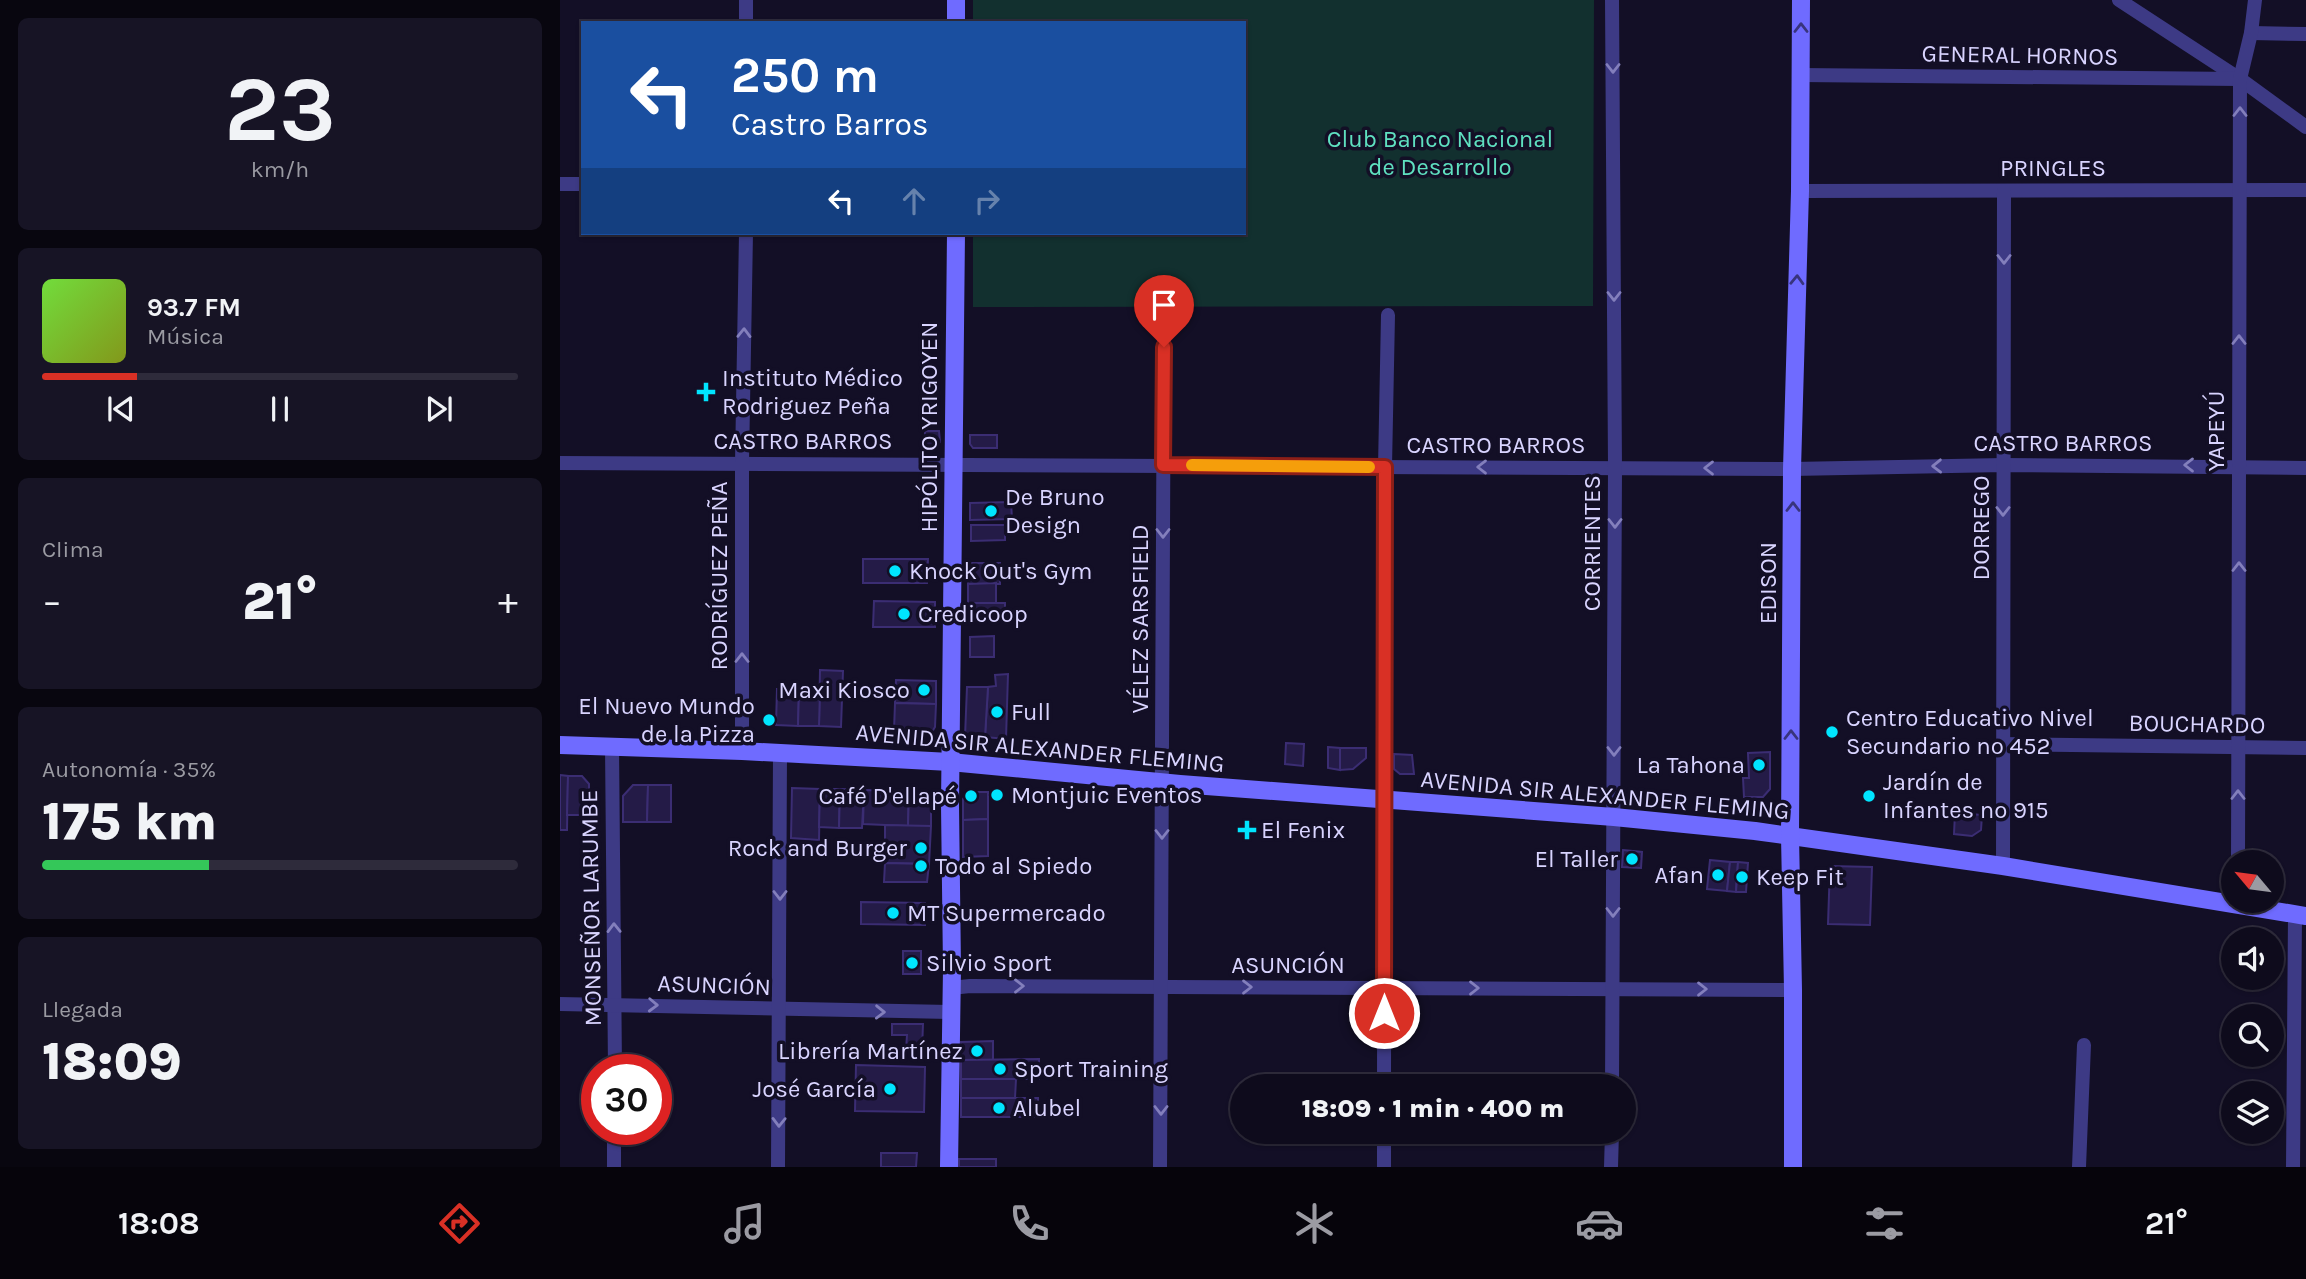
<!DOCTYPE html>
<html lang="es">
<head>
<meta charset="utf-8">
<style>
  body { margin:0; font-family:Karla,sans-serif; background:#171425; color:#f1f3f6; height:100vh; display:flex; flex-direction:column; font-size:26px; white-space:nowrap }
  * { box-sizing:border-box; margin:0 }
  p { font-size:23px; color:#9b9ba3 }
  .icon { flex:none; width:38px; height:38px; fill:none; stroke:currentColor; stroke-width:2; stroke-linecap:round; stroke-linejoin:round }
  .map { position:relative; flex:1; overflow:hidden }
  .drawer { display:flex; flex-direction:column; gap:18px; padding:18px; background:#08060f; width:560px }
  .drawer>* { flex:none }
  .hud { position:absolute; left:21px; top:21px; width:665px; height:214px; border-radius:0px; box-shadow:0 2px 5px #0004,0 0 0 2px #2e2b3b; background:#1a4fa0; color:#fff; overflow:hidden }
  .needle { width:46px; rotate:299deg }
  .fabs { position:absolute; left:1661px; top:850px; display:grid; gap:14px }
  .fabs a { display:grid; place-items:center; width:63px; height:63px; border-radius:50%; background:#0e0b1c; box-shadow:0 2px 5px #0004,0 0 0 2px #2e2b3b; font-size:35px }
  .speed { position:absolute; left:21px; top:1054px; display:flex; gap:14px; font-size:35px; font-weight:700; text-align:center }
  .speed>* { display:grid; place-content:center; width:91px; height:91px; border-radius:50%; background:#0e0b1c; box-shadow:0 2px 5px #0004,0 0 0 2px #2e2b3b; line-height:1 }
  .speed .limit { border:10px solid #d22; background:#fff; color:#111 }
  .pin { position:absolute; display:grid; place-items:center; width:60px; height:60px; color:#fff; margin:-72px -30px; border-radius:50% 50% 50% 0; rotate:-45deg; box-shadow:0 0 7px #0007 }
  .pin .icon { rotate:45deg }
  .me { position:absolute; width:77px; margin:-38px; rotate:0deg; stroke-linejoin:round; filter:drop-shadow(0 0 5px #0008) }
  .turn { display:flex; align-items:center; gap:24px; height:147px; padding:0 35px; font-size:32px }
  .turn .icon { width:91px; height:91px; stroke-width:2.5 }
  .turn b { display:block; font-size:49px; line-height:60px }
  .lanes { display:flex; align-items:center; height:66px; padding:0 35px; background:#0003; justify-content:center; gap:35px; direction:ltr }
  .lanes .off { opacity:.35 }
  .big { font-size:52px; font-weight:800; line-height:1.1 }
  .drawer .tile { flex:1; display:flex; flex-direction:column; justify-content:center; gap:10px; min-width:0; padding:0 24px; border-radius:10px; background:#171425 }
  .drawer .dial { align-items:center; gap:0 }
  .dial b { font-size:91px; line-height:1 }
  .song { display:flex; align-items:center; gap:21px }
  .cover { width:84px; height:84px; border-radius:10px; background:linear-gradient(135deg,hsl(100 70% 55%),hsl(70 70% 35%)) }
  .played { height:7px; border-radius:4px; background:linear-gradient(90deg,#d93025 20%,#2e2b3b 20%) }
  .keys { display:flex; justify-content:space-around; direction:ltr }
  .heat { display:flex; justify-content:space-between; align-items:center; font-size:38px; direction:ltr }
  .charge { height:10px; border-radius:5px; background:linear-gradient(90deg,#34c759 35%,#2e2b3b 0) }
  .trip { position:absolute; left:670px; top:1074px; width:406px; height:70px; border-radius:35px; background:#0e0b1c; box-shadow:0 2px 5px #0004,0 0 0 2px #2e2b3b; font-weight:800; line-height:70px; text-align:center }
  .tabs { display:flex; height:112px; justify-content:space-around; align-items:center; background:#06040b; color:#9b9ba3 }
  .tabs .icon { width:49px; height:49px }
  .tabs .current { color:#d93025 }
  .tabs b { font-size:32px; color:#f1f3f6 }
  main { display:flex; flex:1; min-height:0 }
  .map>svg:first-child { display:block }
</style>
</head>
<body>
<main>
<section class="drawer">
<div class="tile dial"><b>23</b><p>km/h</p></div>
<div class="tile">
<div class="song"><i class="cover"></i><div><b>93.7 FM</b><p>Música</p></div></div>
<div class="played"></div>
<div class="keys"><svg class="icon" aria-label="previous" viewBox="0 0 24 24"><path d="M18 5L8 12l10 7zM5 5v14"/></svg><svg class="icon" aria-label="pause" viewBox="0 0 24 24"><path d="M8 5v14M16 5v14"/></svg><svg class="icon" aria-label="next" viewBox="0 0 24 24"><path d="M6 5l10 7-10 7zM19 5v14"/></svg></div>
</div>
<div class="tile"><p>Clima</p>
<div class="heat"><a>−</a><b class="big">21°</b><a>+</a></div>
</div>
<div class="tile"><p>Autonomía · 35%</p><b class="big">175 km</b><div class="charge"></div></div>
<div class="tile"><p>Llegada</p><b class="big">18:09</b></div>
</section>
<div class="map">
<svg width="1746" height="1167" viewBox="0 0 1746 1167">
  <rect width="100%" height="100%" fill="#130f26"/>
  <polygon fill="#12302f" points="413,0 1034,0 1033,306 413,307 413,233 684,233 684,23 413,23"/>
  <g fill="#241b47" stroke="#3b2d73" stroke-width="2">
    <polygon points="365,431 379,431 380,442 373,449 365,449"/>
    <polygon points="410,435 437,435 437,448 413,448 410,444"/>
    <polygon points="451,502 452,519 410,520 410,503"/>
    <polygon points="411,525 445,525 445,540 411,541"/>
    <polygon points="303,559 368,559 367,583 303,583"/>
    <rect x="408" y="563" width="32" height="21"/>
    <polygon points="436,583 436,603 408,603 408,584"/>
    <polygon points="314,601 375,602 375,627 313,627"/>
    <polygon points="408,603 445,603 445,619 437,619 437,614 425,614 425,620 408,620"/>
    <polygon points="434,636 434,657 410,657 410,637"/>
    <polygon points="260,670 283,671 281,727 259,726"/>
    <polygon points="448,674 446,739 425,737 428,687 436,686 435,675"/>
    <polygon points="336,680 376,681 376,704 335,703"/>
    <polygon points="407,687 428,687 425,737 405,737"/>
    <polygon points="217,689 239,690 238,726 216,725"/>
    <polygon points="239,690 260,690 259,726 238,726"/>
    <polygon points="335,703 376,704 375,727 372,732 334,731"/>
    <polygon points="726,743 744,744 743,766 725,764"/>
    <polygon points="768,747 780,748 780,770 768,768"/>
    <polygon points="780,748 806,748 806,758 793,769 780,770"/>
    <polygon points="1210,752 1210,789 1203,797 1184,797 1183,778 1189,778 1188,753"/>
    <polygon points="834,754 852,755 854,774 840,774 834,769"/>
    <polygon points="0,775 8,776 7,830 0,830"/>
    <polygon points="8,776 22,776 29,784 29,815 7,815"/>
    <polygon points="73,785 88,785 87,822 63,822 63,796"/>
    <polygon points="88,785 111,785 111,822 87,822"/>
    <polygon points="232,788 260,789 259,840 231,838"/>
    <polygon points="260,789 280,789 279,828 259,827"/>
    <polygon points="280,789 304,790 302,828 279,828"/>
    <polygon points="304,790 349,791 348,826 303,824"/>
    <polygon points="349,791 363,792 371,800 371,826 348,826"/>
    <polygon points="408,792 428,792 428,819 403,820 403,799"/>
    <polygon points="1395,813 1422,815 1421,830 1412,836 1394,834"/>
    <polygon points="428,819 428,856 403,857 403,820"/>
    <polygon points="325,825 371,826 369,864 325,863"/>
    <polygon points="1063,850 1082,852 1081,868 1062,867"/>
    <polygon points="1150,860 1170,862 1167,891 1147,889"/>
    <polygon points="1170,862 1178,862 1176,892 1167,891"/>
    <polygon points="1178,862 1188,863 1186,892 1176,892"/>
    <polygon points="325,863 369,864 367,882 324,882"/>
    <polygon points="1270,866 1312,867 1310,925 1268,924"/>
    <polygon points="301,902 365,903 365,925 301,924"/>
    <rect x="343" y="951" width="18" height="23"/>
    <polygon points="332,1024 363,1024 362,1050 346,1050 347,1035 332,1035"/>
    <polygon points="433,1041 433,1060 401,1060 401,1042"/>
    <polygon points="479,1059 479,1079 401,1079 401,1060"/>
    <polygon points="296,1065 365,1067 364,1112 295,1111"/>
    <polygon points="401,1079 456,1079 455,1098 401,1098"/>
    <rect x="401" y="1098" width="77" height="19"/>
    <polygon points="321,1153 357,1153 356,1167 321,1167"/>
    <rect x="399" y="1159" width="37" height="8"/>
  </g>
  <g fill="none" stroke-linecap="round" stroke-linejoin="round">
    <g stroke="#3d3a85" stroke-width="14">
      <polyline points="1559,0 1680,79 1746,127"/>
      <polyline points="186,23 186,0"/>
      <polyline points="1691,33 1746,34"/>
      <polyline points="1240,75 1680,79"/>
      <polyline points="0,184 23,184"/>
      <polyline points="1240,191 1746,190"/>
      <polyline points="0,463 1232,469 1444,465 1746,468"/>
      <polyline points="1443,744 1746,748"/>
      <polyline points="52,746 55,1069"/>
      <polyline points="182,751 182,463 186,233"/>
      <polyline points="1678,863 1680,79 1691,33 1695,0"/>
      <polyline points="1443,866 1444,191"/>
      <polyline points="391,988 410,986 1233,990"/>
      <polyline points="0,1004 390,1012"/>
      <polyline points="824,1087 825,467 828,315"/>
      <polyline points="1052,1087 1055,468 1052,0"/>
      <polyline points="54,1167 54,1129"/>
      <polyline points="218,1167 220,753"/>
      <polyline points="600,1167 604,323"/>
      <polyline points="824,1167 824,1132"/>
      <polyline points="1051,1167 1052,1132"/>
      <polyline points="1519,1167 1524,1045"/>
      <polyline points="1733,1167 1735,915"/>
    </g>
    <g stroke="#6f6bff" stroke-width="18">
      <polyline points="396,0 396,23"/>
      <polyline points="0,745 182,751 390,762 620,784 1054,817 1195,831 1443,866 1746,916"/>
      <polyline points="389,1167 392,969 390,805 396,233"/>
      <polyline points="1233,1167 1233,990 1230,836 1232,469 1240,191 1241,0"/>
    </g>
  </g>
  <defs><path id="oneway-chevron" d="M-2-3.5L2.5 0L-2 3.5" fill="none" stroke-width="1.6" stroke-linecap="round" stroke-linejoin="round" transform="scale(1.75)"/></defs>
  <g stroke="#38347d">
    <use href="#oneway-chevron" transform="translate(1241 28) rotate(-90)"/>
    <use href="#oneway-chevron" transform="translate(1237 280) rotate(-88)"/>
    <use href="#oneway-chevron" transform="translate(1233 507) rotate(-90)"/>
    <use href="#oneway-chevron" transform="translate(1231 735) rotate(-90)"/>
  </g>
  <g stroke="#837fbc">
    <use href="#oneway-chevron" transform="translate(1053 68) rotate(90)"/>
    <use href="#oneway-chevron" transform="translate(1680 112) rotate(-90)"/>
    <use href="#oneway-chevron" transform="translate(1444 259) rotate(90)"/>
    <use href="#oneway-chevron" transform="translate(1054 296) rotate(90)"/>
    <use href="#oneway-chevron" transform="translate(184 333) rotate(-89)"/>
    <use href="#oneway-chevron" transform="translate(1679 340) rotate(-90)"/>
    <use href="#oneway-chevron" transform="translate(1629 465) rotate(-180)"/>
    <use href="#oneway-chevron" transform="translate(1377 466) rotate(179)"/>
    <use href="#oneway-chevron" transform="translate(922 467) rotate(-180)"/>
    <use href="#oneway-chevron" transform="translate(1149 468) rotate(-180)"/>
    <use href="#oneway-chevron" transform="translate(1443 511) rotate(90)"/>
    <use href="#oneway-chevron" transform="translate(1055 523) rotate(90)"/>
    <use href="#oneway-chevron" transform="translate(603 533) rotate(90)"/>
    <use href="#oneway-chevron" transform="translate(1679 567) rotate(-90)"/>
    <use href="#oneway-chevron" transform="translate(182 658) rotate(-90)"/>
    <use href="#oneway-chevron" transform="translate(1054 751) rotate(90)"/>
    <use href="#oneway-chevron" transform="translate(1678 795) rotate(-90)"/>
    <use href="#oneway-chevron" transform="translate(602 834) rotate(90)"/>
    <use href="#oneway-chevron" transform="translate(220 895) rotate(90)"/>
    <use href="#oneway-chevron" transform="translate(1053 912) rotate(90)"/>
    <use href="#oneway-chevron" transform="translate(54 928) rotate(-91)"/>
    <use href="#oneway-chevron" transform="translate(459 986)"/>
    <use href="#oneway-chevron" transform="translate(687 987)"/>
    <use href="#oneway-chevron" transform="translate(914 988)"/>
    <use href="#oneway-chevron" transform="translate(1142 989)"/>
    <use href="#oneway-chevron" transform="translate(93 1005) rotate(2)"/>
    <use href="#oneway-chevron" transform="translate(320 1012) rotate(1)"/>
    <use href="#oneway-chevron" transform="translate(601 1110) rotate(90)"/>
    <use href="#oneway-chevron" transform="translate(219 1122) rotate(91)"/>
  </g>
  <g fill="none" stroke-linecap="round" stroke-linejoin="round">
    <defs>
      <polyline id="route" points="604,347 603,465 825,467 824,1013"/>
    </defs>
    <use href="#route" stroke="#8d1f18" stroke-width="18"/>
    <use href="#route" stroke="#d93025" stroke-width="12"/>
    <polyline stroke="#f59e0b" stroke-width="12" points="632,465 809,467"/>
  </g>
  <g fill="#00e5ff" stroke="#130f26" stroke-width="2.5">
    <path d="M142.5 381.5h7v7h7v7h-7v7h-7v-7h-7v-7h7z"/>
    <circle cx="431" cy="511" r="7"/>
    <circle cx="335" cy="571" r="7"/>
    <circle cx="344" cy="614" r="7"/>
    <circle cx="364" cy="690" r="7"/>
    <circle cx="437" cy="712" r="7"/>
    <circle cx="209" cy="720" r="7"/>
    <circle cx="1272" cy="732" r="7"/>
    <circle cx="1199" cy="765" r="7"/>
    <circle cx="437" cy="795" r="7"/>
    <circle cx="411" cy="796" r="7"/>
    <circle cx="1309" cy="796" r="7"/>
    <path d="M683.5 819.5h7v7h7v7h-7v7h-7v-7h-7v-7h7z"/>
    <circle cx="361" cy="848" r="7"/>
    <circle cx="1072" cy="859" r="7"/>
    <circle cx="361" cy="866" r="7"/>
    <circle cx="1158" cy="875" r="7"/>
    <circle cx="1182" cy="877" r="7"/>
    <circle cx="333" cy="913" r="7"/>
    <circle cx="352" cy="963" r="7"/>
    <circle cx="417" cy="1051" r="7"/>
    <circle cx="440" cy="1069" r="7"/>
    <circle cx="330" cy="1089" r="7"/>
    <circle cx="439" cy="1108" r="7"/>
  </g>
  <g text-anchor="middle" stroke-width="7" stroke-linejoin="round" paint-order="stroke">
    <g font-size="24" fill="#d9d4ff" stroke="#130f26">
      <text transform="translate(1460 55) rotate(1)" y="8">GENERAL HORNOS</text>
      <text x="1493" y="176">PRINGLES</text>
      <text transform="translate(369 427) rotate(-90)" y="8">HIPÓLITO YRIGOYEN</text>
      <text transform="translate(1656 431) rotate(-90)" y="8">YAPEYÚ</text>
      <text x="243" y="449">CASTRO BARROS</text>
      <text x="1503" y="451">CASTRO BARROS</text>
      <text x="936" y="453">CASTRO BARROS</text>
      <text transform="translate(1421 528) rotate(-90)" y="8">DORREGO</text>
      <text transform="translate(1032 543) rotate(-90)" y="8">CORRIENTES</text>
      <text transform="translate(159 576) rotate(-90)" y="8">RODRÍGUEZ PEÑA</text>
      <text transform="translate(1208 583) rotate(-90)" y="8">EDISON</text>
      <text transform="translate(580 619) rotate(-90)" y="8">VÉLEZ SARSFIELD</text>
      <text transform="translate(1637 724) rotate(1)" y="8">BOUCHARDO</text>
      <text transform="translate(480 748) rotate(5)" y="8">AVENIDA SIR ALEXANDER FLEMING</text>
      <text transform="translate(1045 795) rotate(5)" y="8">AVENIDA SIR ALEXANDER FLEMING</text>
      <text transform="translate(31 908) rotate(-91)" y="8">MONSEÑOR LARUMBE</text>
      <text x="728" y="973">ASUNCIÓN</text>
      <text transform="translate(154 985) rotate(2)" y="8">ASUNCIÓN</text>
    </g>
    <g font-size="24" fill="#5fe0c0" stroke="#130f26">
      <text x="880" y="147">Club Banco Nacional<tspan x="880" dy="28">de Desarrollo</tspan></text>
    </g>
    <g font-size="24" fill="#d9d4ff" stroke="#130f26" text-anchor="start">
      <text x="162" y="386">Instituto Médico<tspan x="162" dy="28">Rodriguez Peña</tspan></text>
      <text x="445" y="505">De Bruno<tspan x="445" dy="28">Design</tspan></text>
      <text x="349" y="579">Knock Out's Gym</text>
      <text x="358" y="622">Credicoop</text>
      <text x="350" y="698" text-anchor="end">Maxi Kiosco</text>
      <text x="195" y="714" text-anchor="end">El Nuevo Mundo<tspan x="195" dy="28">de la Pizza</tspan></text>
      <text x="451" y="720">Full</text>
      <text x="1286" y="726">Centro Educativo Nivel<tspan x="1286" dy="28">Secundario nº 452</tspan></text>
      <text x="1185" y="773" text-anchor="end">La Tahona</text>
      <text x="1323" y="790">Jardín de<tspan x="1323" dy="28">Infantes nº 915</tspan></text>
      <text x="451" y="803">Montjuic Eventos</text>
      <text x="397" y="804" text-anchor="end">Café D'ellapé</text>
      <text x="701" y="838">El Fenix</text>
      <text x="347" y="856" text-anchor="end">Rock and Burger</text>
      <text x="1058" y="867" text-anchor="end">El Taller</text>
      <text x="375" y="874">Todo al Spiedo</text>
      <text x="1144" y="883" text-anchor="end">Afan</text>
      <text x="1196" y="885">Keep Fit</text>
      <text x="347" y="921">MT Supermercado</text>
      <text x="366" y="971">Silvio Sport</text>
      <text x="403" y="1059" text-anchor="end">Librería Martínez</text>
      <text x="454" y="1077">Sport Training</text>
      <text x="316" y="1097" text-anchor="end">José García</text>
      <text x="453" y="1116">Alubel</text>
    </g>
  </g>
</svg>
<div class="fabs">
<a><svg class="needle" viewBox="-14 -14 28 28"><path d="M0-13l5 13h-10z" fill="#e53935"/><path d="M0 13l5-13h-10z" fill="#9b9ba3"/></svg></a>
<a><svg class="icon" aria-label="sound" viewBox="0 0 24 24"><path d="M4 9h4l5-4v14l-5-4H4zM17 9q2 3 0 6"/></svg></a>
<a><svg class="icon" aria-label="search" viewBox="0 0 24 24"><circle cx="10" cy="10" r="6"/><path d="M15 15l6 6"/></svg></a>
<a><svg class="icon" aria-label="layers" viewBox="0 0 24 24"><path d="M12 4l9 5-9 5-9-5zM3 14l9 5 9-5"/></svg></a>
</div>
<div class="speed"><div class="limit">30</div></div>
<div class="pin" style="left:604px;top:347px;background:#d93025"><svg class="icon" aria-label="arrive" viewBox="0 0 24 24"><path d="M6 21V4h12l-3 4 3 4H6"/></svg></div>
<svg class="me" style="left:824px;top:1013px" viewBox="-20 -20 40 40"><circle r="17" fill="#d93025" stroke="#fff" stroke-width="3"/><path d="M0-11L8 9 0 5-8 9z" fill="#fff"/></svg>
<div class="trip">18:09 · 1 min · 400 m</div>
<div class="hud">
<div class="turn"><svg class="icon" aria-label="left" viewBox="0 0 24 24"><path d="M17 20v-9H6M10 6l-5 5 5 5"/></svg><div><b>250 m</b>Castro Barros</div></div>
<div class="lanes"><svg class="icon" aria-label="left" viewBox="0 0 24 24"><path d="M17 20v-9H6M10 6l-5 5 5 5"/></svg><svg class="icon off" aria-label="ahead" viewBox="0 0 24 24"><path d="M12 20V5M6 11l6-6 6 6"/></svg><svg class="icon off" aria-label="right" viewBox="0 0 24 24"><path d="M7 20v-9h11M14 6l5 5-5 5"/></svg></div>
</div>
</div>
</main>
<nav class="tabs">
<b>18:08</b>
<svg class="icon current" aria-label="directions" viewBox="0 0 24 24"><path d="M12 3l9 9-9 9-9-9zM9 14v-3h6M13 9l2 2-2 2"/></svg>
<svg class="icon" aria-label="music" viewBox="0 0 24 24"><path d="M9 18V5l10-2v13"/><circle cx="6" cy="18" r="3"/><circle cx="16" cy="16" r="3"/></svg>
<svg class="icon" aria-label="phone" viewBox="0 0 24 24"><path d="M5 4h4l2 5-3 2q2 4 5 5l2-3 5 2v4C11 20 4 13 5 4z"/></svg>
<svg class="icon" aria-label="climate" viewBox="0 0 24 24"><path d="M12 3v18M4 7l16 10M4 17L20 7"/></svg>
<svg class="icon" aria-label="car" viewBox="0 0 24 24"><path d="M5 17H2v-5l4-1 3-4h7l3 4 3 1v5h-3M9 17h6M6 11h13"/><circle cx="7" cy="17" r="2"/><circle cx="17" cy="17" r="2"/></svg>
<svg class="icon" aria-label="filters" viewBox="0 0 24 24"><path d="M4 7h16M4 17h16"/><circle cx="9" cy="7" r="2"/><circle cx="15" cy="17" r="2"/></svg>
<b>21°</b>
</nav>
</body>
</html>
